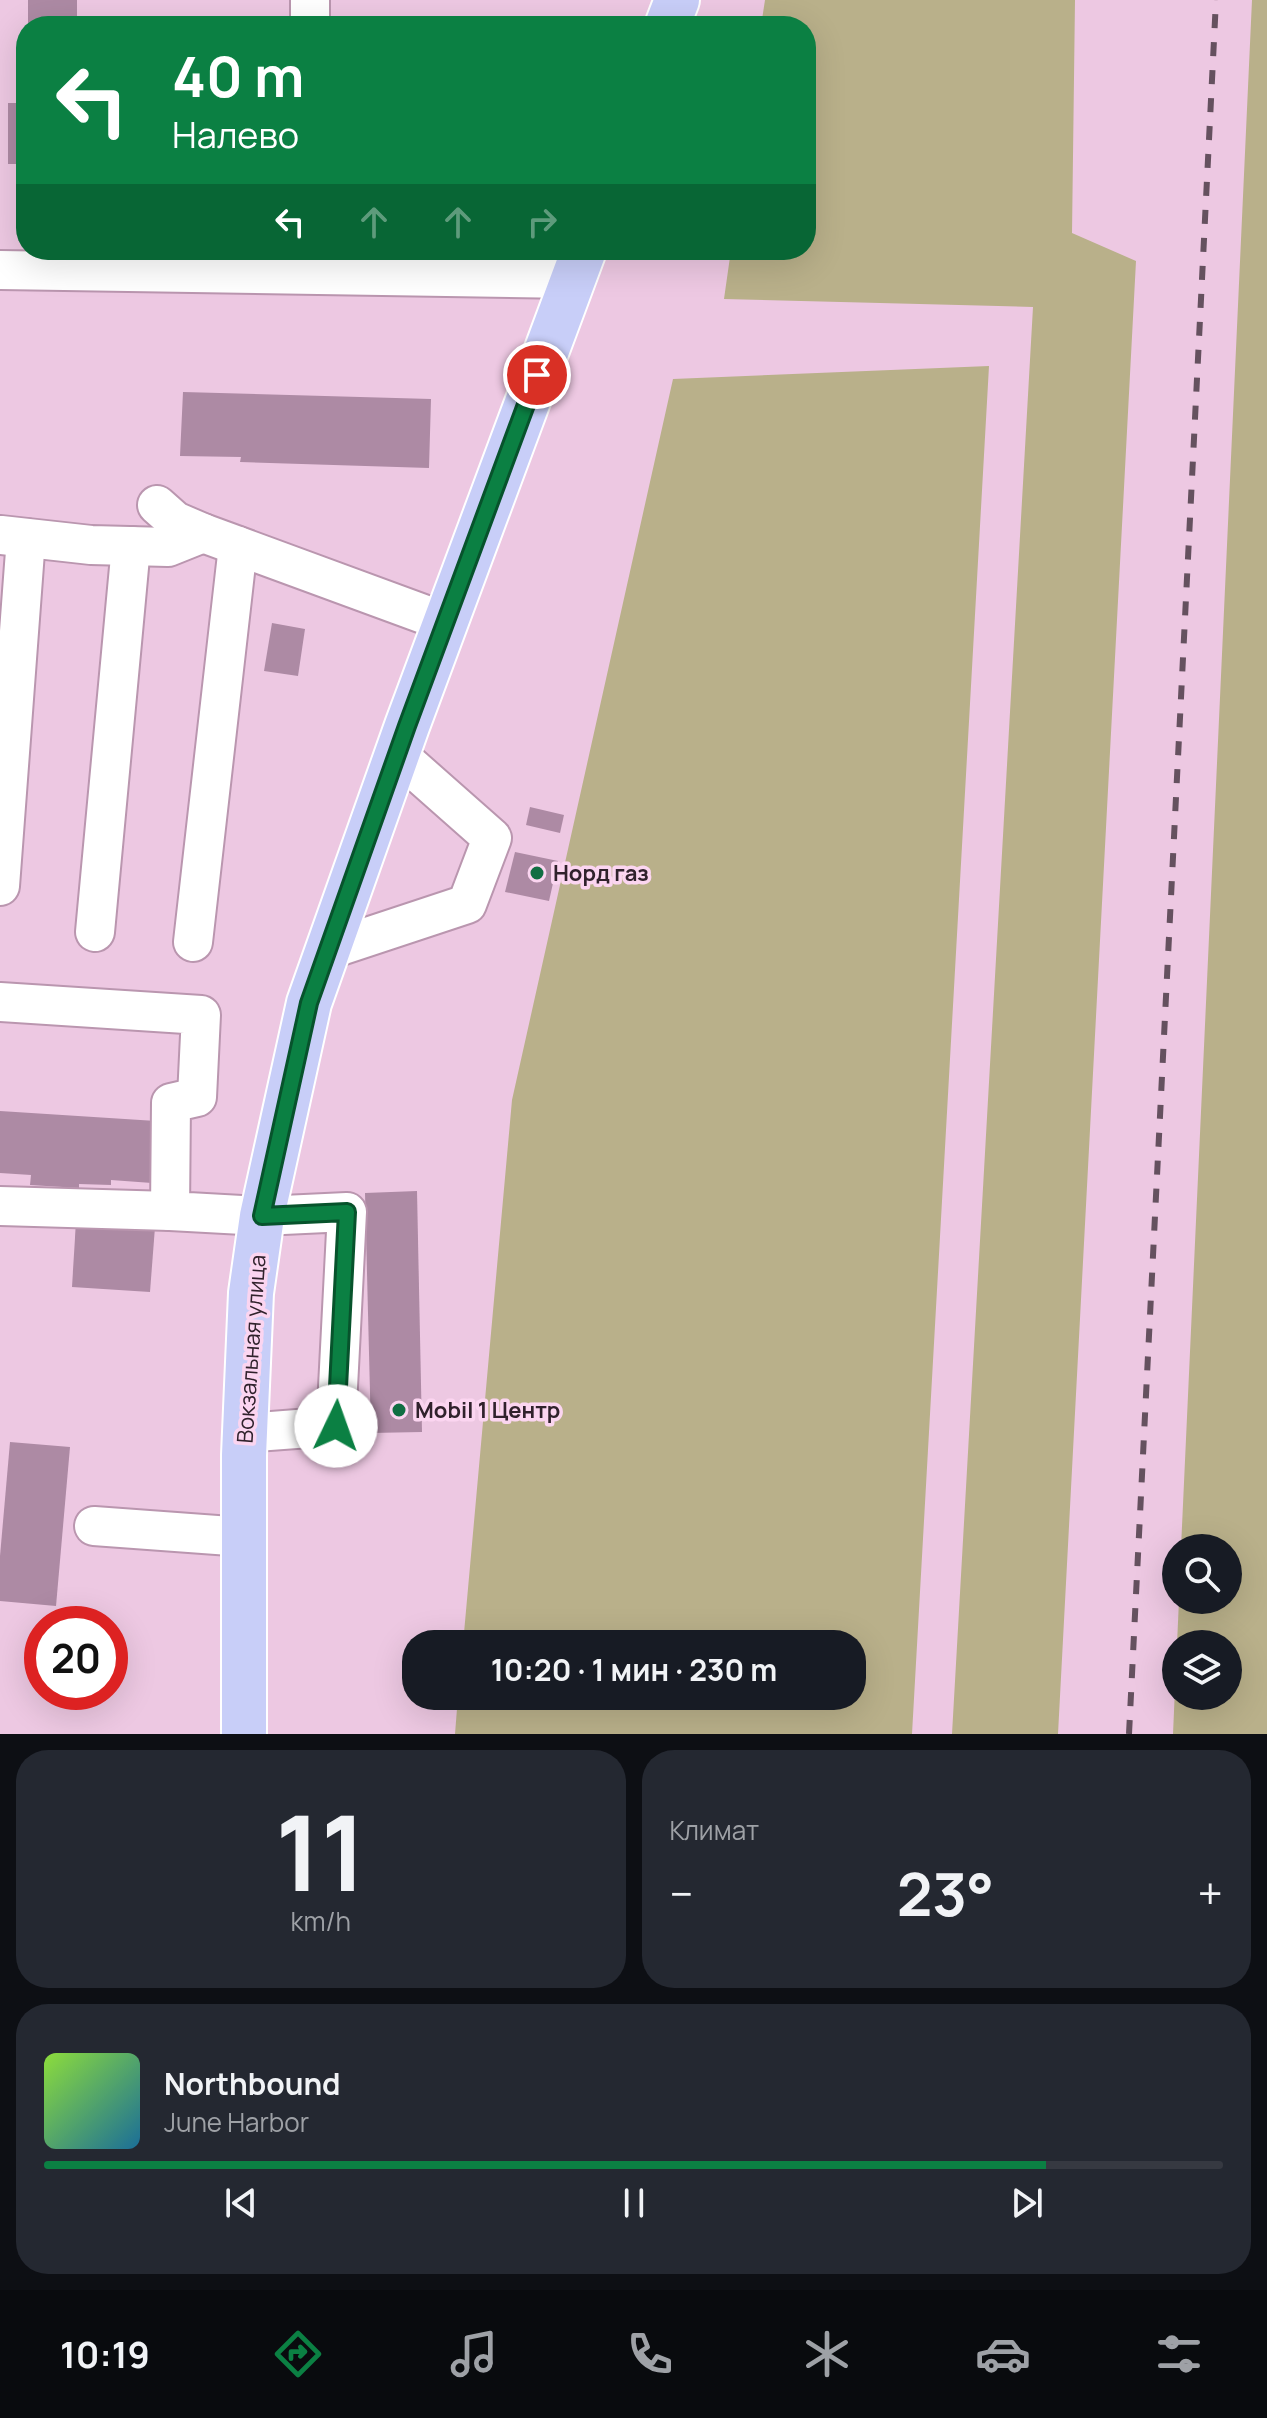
<!DOCTYPE html>
<html lang="ru">
<head>
<meta charset="utf-8">
<style>
  body { margin:0; font-family:Manrope,sans-serif; background:#242831; color:#f1f3f6; height:100vh; display:flex; flex-direction:column; font-size:30px; white-space:nowrap }
  * { box-sizing:border-box; margin:0 }
  p { font-size:26px; color:#9ea1a6 }
  .icon { flex:none; width:44px; height:44px; fill:none; stroke:currentColor; stroke-width:2; stroke-linecap:round; stroke-linejoin:round }
  .map { position:relative; height:1734px; overflow:hidden }
  .details { display:flex; flex-direction:column; gap:16px; padding:16px; background:#0d0f14; flex:1 }
  .details>* { flex:none }
  .hud { position:absolute; left:16px; top:16px; width:800px; height:244px; border-radius:32px; box-shadow:0 8px 32px #0002; background:#0b8043; color:#fff; overflow:hidden }
  .fabs { position:absolute; left:1162px; top:1534px; display:grid; gap:16px }
  .fabs a { display:grid; place-items:center; width:80px; height:80px; border-radius:50%; background:#171b24; box-shadow:0 8px 32px #0002; font-size:40px }
  .speed { position:absolute; left:24px; top:1606px; display:flex; gap:16px; font-size:40px; font-weight:700; text-align:center }
  .speed>* { display:grid; place-content:center; width:104px; height:104px; border-radius:50%; background:#171b24; box-shadow:0 8px 32px #0002; line-height:1 }
  .speed .limit { border:12px solid #d22; background:#fff; color:#111 }
  .pin { position:absolute; display:grid; place-items:center; width:68px; height:68px; color:#fff; margin:-34px; border:4px solid #fff; border-radius:50%; box-shadow:0 2px 8px #0007 }
  .me { position:absolute; width:88px; margin:-44px; rotate:3deg; stroke-linejoin:round; filter:drop-shadow(0 0 6px #0008) }
  .turn { display:flex; align-items:center; gap:28px; height:168px; padding:0 24px; font-size:36px }
  .turn .icon { width:104px; height:104px; stroke-width:2.5 }
  .turn b { display:block; font-size:56px; line-height:68px }
  .lanes { display:flex; align-items:center; height:76px; padding:0 24px; background:#0003; justify-content:center; gap:40px; direction:ltr }
  .lanes .off { opacity:.35 }
  .big { font-size:60px; font-weight:700; line-height:1.1 }
  .details .widget { flex:1; display:flex; flex-direction:column; justify-content:center; gap:12px; min-width:0; padding:0 28px; border-radius:32px; background:#242831 }
  .details .dial { align-items:center; gap:0 }
  .dial b { font-size:104px; line-height:1 }
  .song { display:flex; align-items:center; gap:24px }
  .cover { width:96px; height:96px; border-radius:12px; background:linear-gradient(135deg,hsl(90 70% 55%),hsl(200 70% 35%)) }
  .played { height:8px; border-radius:4px; background:linear-gradient(90deg,#0b8043 85%,#363941 85%) }
  .keys { display:flex; justify-content:space-around; direction:ltr }
  .heat { display:flex; justify-content:space-between; align-items:center; font-size:44px; direction:ltr }
  .details .tiles { flex:1; display:grid; gap:16px; grid-template-columns:1fr 1fr }
  .widget:last-child { grid-column:span 2 }
  .trip { position:absolute; left:402px; top:1630px; width:464px; height:80px; border-radius:32px; background:#171b24; box-shadow:0 8px 32px #0002; font-weight:700; line-height:80px; text-align:center }
  .tab-bar { display:flex; height:128px; justify-content:space-around; align-items:center; background:#090b0e; color:#9ea1a6 }
  .tab-bar .icon { width:56px; height:56px }
  .tab-bar .active { color:#0b8043 }
  .tab-bar b { font-size:36px; color:#f1f3f6 }
  .map>svg:first-child { display:block }
</style>
</head>
<body>
<div class="map">
<svg width="1267" height="1734" viewBox="0 0 1267 1734">
  <rect width="100%" height="100%" fill="#edc8e2"/>
  <g fill="#b9b08a">
    <polygon points="765,0 1075,0 1072,233 1136,261 1058,1734 952,1734 1033,307 724,299 731,250 806,250 806,26 761,26"/>
    <polygon points="1252,0 1267,0 1267,1734 1173,1734 1176,1665 1176,1696 1228,1696 1228,1644 1177,1644 1179,1600 1228,1600 1228,1548 1181,1548"/>
    <polygon points="989,366 912,1734 455,1734 458,1696 852,1696 852,1644 463,1644 512,1100 673,379"/>
  </g>
  <g fill="#ad8aa4">
    <rect x="28" y="0" width="49" height="26"/>
    <rect x="8" y="103" width="18" height="61"/>
    <polygon points="183,392 431,399 429,468 240,462 241,457 180,456"/>
    <polygon points="272,623 305,629 298,676 264,671"/>
    <polygon points="530,807 564,815 560,833 526,825"/>
    <polygon points="515,852 558,861 549,901 505,892"/>
    <polygon points="0,1111 156,1121 152,1183 111,1180 111,1185 79,1184 79,1188 30,1185 31,1175 0,1173"/>
    <polygon points="417,1191 422,1432 371,1433 365,1193"/>
    <polygon points="76,1221 155,1227 150,1292 72,1287"/>
    <polygon points="10,1442 70,1447 56,1606 0,1601 0,1556"/>
  </g>
  <g fill="none" stroke-linecap="round" stroke-linejoin="round">
    <defs>
      <g id="minor">
        <polyline points="310,26 310,0"/>
        <polyline points="0,270 573,279"/>
        <polyline points="157,505 175,521 203,533 445,622"/>
        <polyline points="1,535 91,545 168,547 203,533"/>
        <polyline points="0,886 26,538"/>
        <polyline points="95,932 131,546"/>
        <polyline points="193,942 238,546"/>
        <polyline points="328,950 467,904 492,838 397,754"/>
        <polyline points="0,1002 201,1015 197,1097 171,1103 170,1211 262,1216 347,1212 336,1426 245,1433"/>
        <polyline points="0,1206 170,1211"/>
        <polyline points="94,1526 244,1537"/>
      </g>
      <g id="major">
        <polyline points="667,26 677,0"/>
        <polyline points="244,1734 244,1455 251,1293 262,1216 309,1003 407,726 584,250"/>
      </g>
    </defs>
    <use href="#minor" stroke="#ba96af" stroke-width="42"/>
    <use href="#major" stroke="#fff" stroke-width="48"/>
    <use href="#minor" stroke="#fff" stroke-width="38"/>
    <use href="#major" stroke="#c8cef8" stroke-width="44"/>
    <polyline stroke="#65515f" stroke-width="6" stroke-dasharray="14 14" stroke-linecap="butt" points="1129,1734 1216,0"/>
  </g>
  <g fill="none" stroke-linecap="round" stroke-linejoin="round">
    <defs>
      <polyline id="route" points="336,1426 347,1212 262,1216 309,1003 407,726 537,375"/>
    </defs>
    <use href="#route" stroke="#07532c" stroke-width="20"/>
    <use href="#route" stroke="#0b8043" stroke-width="14"/>
  </g>
  <g fill="#116e43" stroke="#fbd5f0" stroke-width="3">
    <circle cx="537" cy="873" r="8"/>
    <circle cx="399" cy="1410" r="8"/>
  </g>
  <g text-anchor="middle" stroke-width="7" stroke-linejoin="round" paint-order="stroke">
    <g font-size="22" font-weight="bold" fill="#30222c" stroke="#fbd5f0" text-anchor="start">
      <text x="553" y="881">Норд газ</text>
      <text x="415" y="1418">Mobil 1 Центр</text>
    </g>
    <g font-size="22" fill="#30222c" stroke="#fbd5f0">
      <text transform="translate(251 1349) rotate(-86)" y="8">Вокзальная улица</text>
    </g>
  </g>
</svg>
<div class="fabs">
<a><svg class="icon" aria-label="search" viewBox="0 0 24 24"><circle cx="10" cy="10" r="6"/><path d="M15 15l6 6"/></svg></a>
<a><svg class="icon" aria-label="layers" viewBox="0 0 24 24"><path d="M12 4l9 5-9 5-9-5zM3 14l9 5 9-5"/></svg></a>
</div>
<div class="speed"><div class="limit">20</div></div>
<div class="pin" style="left:537px;top:375px;background:#d93025"><svg class="icon" aria-label="arrive" viewBox="0 0 24 24"><path d="M6 21V4h12l-3 4 3 4H6"/></svg></div>
<svg class="me" style="left:336px;top:1426px" viewBox="-20 -20 40 40"><circle r="19" fill="#fff"/><path d="M0-13L10 11 0 6-10 11z" fill="#0b8043"/></svg>
<div class="trip">10:20 · 1 мин · 230 m</div>
<div class="hud">
<div class="turn"><svg class="icon" aria-label="left" viewBox="0 0 24 24"><path d="M17 20v-9H6M10 6l-5 5 5 5"/></svg><div><b>40 m</b>Налево</div></div>
<div class="lanes"><svg class="icon" aria-label="left" viewBox="0 0 24 24"><path d="M17 20v-9H6M10 6l-5 5 5 5"/></svg><svg class="icon off" aria-label="ahead" viewBox="0 0 24 24"><path d="M12 20V5M6 11l6-6 6 6"/></svg><svg class="icon off" aria-label="ahead" viewBox="0 0 24 24"><path d="M12 20V5M6 11l6-6 6 6"/></svg><svg class="icon off" aria-label="right" viewBox="0 0 24 24"><path d="M7 20v-9h11M14 6l5 5-5 5"/></svg></div>
</div>
</div>
<section class="details">
<div class="tiles">
<div class="widget dial"><b>11</b><p>km/h</p></div>
<div class="widget"><p>Климат</p>
<div class="heat"><a>−</a><b class="big">23°</b><a>+</a></div>
</div>
<div class="widget">
<div class="song"><i class="cover"></i><div><b>Northbound</b><p>June Harbor</p></div></div>
<div class="played"></div>
<div class="keys"><svg class="icon" aria-label="previous" viewBox="0 0 24 24"><path d="M18 5L8 12l10 7zM5 5v14"/></svg><svg class="icon" aria-label="pause" viewBox="0 0 24 24"><path d="M8 5v14M16 5v14"/></svg><svg class="icon" aria-label="next" viewBox="0 0 24 24"><path d="M6 5l10 7-10 7zM19 5v14"/></svg></div>
</div>
</div>
</section>
<nav class="tab-bar">
<b>10:19</b>
<svg class="icon active" aria-label="directions" viewBox="0 0 24 24"><path d="M12 3l9 9-9 9-9-9zM9 14v-3h6M13 9l2 2-2 2"/></svg>
<svg class="icon" aria-label="music" viewBox="0 0 24 24"><path d="M9 18V5l10-2v13"/><circle cx="6" cy="18" r="3"/><circle cx="16" cy="16" r="3"/></svg>
<svg class="icon" aria-label="phone" viewBox="0 0 24 24"><path d="M5 4h4l2 5-3 2q2 4 5 5l2-3 5 2v4C11 20 4 13 5 4z"/></svg>
<svg class="icon" aria-label="climate" viewBox="0 0 24 24"><path d="M12 3v18M4 7l16 10M4 17L20 7"/></svg>
<svg class="icon" aria-label="car" viewBox="0 0 24 24"><path d="M5 17H2v-5l4-1 3-4h7l3 4 3 1v5h-3M9 17h6M6 11h13"/><circle cx="7" cy="17" r="2"/><circle cx="17" cy="17" r="2"/></svg>
<svg class="icon" aria-label="filters" viewBox="0 0 24 24"><path d="M4 7h16M4 17h16"/><circle cx="9" cy="7" r="2"/><circle cx="15" cy="17" r="2"/></svg>
</nav>
</body>
</html>
